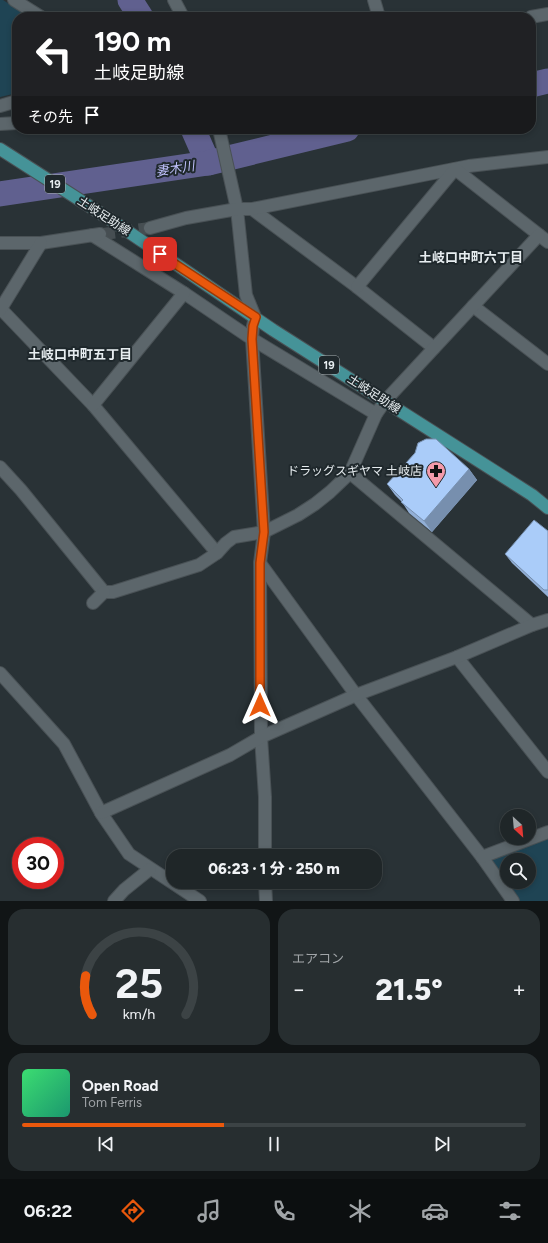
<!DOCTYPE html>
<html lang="ja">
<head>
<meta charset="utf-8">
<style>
  body { margin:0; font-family:Figtree,"Noto Sans JP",sans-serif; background:#272e30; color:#f1f3f6; height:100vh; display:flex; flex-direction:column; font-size:15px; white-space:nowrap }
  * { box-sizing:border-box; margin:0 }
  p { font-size:13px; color:#a1a5a8 }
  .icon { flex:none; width:22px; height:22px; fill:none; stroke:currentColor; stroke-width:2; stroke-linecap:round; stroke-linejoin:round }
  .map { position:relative; height:901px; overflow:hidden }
  .panel { display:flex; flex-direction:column; gap:8px; padding:8px; background:#111516; flex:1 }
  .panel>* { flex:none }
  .top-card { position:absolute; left:12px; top:12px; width:524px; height:122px; border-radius:16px; box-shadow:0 2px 6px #0003,0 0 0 1px #3c4345; background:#202124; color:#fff; overflow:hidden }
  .needle { width:26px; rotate:154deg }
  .fabs { position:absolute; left:500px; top:809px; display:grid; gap:8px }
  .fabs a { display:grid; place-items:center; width:36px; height:36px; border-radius:50%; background:#1f2628; box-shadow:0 2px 6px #0003,0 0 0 1px #3c4345; font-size:20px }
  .speed { position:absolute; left:12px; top:837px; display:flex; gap:8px; font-size:20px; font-weight:700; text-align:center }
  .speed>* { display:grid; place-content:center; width:52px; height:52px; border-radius:50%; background:#1f2628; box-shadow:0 2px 6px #0003,0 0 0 1px #3c4345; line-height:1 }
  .speed .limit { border:6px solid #d22; background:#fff; color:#111 }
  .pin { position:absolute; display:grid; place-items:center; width:34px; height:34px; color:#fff; margin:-17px; border-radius:8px; box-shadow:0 2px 6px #0006 }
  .me { position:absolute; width:44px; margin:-22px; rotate:0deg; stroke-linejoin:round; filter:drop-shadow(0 0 3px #0008) }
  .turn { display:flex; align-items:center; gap:14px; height:84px; padding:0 16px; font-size:18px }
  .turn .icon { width:52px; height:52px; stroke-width:2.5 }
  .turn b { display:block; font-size:28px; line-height:34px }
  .then { display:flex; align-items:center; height:38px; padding:0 16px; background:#0003; gap:8px; font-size:15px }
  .big { font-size:30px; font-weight:800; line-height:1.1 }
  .panel .widget { flex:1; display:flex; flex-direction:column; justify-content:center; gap:6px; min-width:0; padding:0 14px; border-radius:16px; background:#272e30 }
  .panel .dial { align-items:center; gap:0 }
  .dial svg { height:104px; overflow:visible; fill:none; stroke:#3c4345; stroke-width:7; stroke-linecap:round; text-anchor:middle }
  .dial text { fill:#f1f3f6; stroke:none }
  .song { display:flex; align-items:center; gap:12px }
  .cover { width:48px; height:48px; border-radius:6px; background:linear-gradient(135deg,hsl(140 70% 55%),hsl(160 70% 35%)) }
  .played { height:4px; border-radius:2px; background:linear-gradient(90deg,#ea580c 40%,#3c4345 40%) }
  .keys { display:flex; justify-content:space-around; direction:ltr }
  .heat { display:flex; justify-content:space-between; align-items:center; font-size:22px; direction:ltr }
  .panel .tiles { flex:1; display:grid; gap:8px; grid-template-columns:1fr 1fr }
  .widget:last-child { grid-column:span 2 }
  .trip { position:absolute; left:166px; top:849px; width:216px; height:40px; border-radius:16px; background:#1f2628; box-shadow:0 2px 6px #0003,0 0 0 1px #3c4345; font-weight:800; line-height:40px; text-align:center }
  .tabs { display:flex; height:64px; justify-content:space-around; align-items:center; background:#0c0f10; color:#a1a5a8 }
  .tabs .icon { width:28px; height:28px }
  .tabs .on { color:#ea580c }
  .tabs b { font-size:18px; color:#f1f3f6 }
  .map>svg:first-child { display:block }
</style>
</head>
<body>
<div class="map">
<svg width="548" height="901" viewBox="0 0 548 901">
  <rect width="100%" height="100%" fill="#293236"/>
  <g fill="#1f4454" fill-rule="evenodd">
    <polygon points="0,0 3,0 29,17 17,17 17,93 0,97"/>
    <path d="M 548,836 L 548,901 L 519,901 L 489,861 L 490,858 ZM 507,860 L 529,860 L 529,882 L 507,882 Z"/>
  </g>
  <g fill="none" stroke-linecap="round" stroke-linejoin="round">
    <g stroke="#60608f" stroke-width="25">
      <polyline points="130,0 141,17"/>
      <polyline points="531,85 548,81"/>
      <polyline points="193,129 208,163"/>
      <polyline points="0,194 208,163 347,129"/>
    </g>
    <polyline stroke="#464e52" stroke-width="12" stroke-dasharray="12 6" stroke-linecap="butt" points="103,234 150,228"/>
    <defs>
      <g id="minor">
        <polyline points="14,0 41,17"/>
        <polyline points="174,0 183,17"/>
        <polyline points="374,0 379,17"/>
        <polyline points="531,17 548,14"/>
        <polyline points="0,106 17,101"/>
        <polyline points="0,124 17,123"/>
        <polyline points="219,129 237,209 246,295 255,317 253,326 252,339 264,532 260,563 261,737 265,797 265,856"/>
        <polyline points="252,209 357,287 434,348"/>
        <polyline points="150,228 186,218 237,209 252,209 469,166 548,157"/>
        <polyline points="92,235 184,293 252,339 376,414"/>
        <polyline points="0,243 41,243 100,234"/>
        <polyline points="357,287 455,169 548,242"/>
        <polyline points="473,306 548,364"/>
        <polyline points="1,309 93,405 217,553"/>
        <polyline points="0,310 41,243"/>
        <polyline points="93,405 184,293"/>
        <polyline points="0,467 21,490 104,592 113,592 199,565 217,553 226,543 234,537 264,532 298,515 315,504 330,492 350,473 376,414 385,401 539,235"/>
        <polyline points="350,473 532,625"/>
        <polyline points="260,563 356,695 482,857 513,901"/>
        <polyline points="93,603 104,592"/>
        <polyline points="457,657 548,772"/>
        <polyline points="0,673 64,744 101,813 129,854 200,901"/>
        <polyline points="101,813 230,755 261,737 356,695 457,657 532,625 548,620"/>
        <polyline points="482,857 548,832"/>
        <polyline points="265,882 266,901"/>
        <polyline points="114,901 124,890 150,869"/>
      </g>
      <polyline id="major" points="0,149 111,220 273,330 532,495 548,508"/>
    </defs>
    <use href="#minor" stroke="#495155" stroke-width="14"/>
    <use href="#major" stroke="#495155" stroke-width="14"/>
    <use href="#minor" stroke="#5c666b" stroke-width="12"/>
    <use href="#major" stroke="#459398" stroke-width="12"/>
  </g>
  <g fill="#92afd6">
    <polygon points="415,453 469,469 477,480 432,532 409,513 402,502 395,495 387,484"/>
    <polygon points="548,531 548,597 512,563 505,554"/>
  </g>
  <polygon fill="#778fae" points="469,469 477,480 432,532 424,521"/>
  <g fill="#aaccf9" stroke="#778fae">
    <polygon points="426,439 436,439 469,469 424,521 401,502 403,500 387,484 415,453 418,443"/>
    <polygon points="534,520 548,531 548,590 544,590 505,554"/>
  </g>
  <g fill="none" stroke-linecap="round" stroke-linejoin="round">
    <defs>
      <polyline id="route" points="160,254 256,317 253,326 252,339 264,532 260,563 260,705"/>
    </defs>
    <use href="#route" stroke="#983908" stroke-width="10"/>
    <use href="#route" stroke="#ea580c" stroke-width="7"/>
  </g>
  <defs>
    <symbol id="pharmacy-pin" viewBox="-11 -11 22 30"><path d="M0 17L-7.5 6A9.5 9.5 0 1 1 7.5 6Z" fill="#f39aaa" stroke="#1f282c"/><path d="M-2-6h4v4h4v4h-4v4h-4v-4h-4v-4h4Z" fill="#111"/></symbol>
  </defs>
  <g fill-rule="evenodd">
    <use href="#pharmacy-pin" x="425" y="460" width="22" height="30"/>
  </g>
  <g text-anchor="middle" stroke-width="4" stroke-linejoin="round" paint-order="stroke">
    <g fill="#1f282c" stroke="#abb2b5" stroke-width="1">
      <rect x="45" y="175" width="20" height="18" rx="3"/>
      <rect x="319" y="356" width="20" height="18" rx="3"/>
    </g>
    <g font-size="11" font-weight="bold" fill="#e7edf0">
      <text x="55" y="188">19</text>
      <text x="329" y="369">19</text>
    </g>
    <g font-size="12" fill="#e7edf0" stroke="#1f282c">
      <text transform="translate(104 216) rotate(33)" y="4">土岐足助線</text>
      <text transform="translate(374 394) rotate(33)" y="4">土岐足助線</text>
    </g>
    <g font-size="12" fill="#e7edf0" stroke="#1f282c" text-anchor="end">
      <text x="422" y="475">ドラッグスギヤマ 土岐店</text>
    </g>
    <g font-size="13" font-style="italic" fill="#bfc0fb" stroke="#1f282c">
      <text transform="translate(175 168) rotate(-9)" y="5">妻木川</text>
    </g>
    <g font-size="13" font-weight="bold" fill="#e7edf0" stroke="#1f282c">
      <text x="471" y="262">土岐口中町六丁目</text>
      <text x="80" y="359">土岐口中町五丁目</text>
    </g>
  </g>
</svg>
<div class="fabs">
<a><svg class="needle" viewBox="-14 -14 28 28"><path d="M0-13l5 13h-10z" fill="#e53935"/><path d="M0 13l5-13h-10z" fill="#a1a5a8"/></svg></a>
<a><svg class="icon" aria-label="search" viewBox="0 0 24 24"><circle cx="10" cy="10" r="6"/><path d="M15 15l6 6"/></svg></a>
</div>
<div class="speed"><div class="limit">30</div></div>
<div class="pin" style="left:160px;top:254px;background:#d93025"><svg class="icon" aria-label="arrive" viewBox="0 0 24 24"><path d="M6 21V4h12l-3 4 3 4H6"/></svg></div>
<svg class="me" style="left:260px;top:705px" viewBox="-20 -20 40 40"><path d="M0-17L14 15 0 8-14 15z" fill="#ea580c" stroke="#fff" stroke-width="4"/></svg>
<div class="trip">06:23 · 1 分 · 250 m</div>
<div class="top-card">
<div class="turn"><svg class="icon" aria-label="left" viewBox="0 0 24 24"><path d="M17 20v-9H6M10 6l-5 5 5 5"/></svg><div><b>190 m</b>土岐足助線</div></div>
<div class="then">その先<svg class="icon" aria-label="arrive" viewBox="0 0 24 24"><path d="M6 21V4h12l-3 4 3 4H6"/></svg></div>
</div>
</div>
<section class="panel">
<div class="tiles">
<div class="widget dial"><svg viewBox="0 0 100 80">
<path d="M14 69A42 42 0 1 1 86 69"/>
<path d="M14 69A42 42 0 0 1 9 39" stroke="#ea580c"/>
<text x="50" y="56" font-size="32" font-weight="700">25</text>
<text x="50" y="72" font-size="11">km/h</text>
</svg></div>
<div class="widget"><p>エアコン</p>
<div class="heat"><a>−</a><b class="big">21.5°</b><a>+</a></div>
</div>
<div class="widget">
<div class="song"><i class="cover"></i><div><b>Open Road</b><p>Tom Ferris</p></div></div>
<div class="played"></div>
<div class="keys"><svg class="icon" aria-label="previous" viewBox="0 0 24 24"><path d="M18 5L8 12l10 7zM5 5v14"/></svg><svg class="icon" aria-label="pause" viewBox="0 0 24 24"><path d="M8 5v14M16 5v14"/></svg><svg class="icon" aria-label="next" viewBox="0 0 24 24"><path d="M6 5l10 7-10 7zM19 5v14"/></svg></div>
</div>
</div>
</section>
<nav class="tabs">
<b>06:22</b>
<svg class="icon on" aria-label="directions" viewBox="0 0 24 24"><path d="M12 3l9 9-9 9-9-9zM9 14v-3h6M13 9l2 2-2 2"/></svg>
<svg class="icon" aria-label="music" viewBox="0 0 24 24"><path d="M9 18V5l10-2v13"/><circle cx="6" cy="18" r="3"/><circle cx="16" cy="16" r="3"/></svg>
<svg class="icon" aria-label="phone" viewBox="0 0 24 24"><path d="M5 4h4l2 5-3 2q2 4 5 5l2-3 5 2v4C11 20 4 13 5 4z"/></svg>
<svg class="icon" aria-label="climate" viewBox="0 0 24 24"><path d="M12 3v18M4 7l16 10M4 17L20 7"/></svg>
<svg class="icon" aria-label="car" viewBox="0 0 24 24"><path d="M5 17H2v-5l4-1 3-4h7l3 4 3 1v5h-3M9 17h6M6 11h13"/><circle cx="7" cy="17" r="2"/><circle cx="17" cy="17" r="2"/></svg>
<svg class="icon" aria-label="filters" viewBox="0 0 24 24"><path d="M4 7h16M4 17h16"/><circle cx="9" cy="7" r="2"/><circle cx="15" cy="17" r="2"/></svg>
</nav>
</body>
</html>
